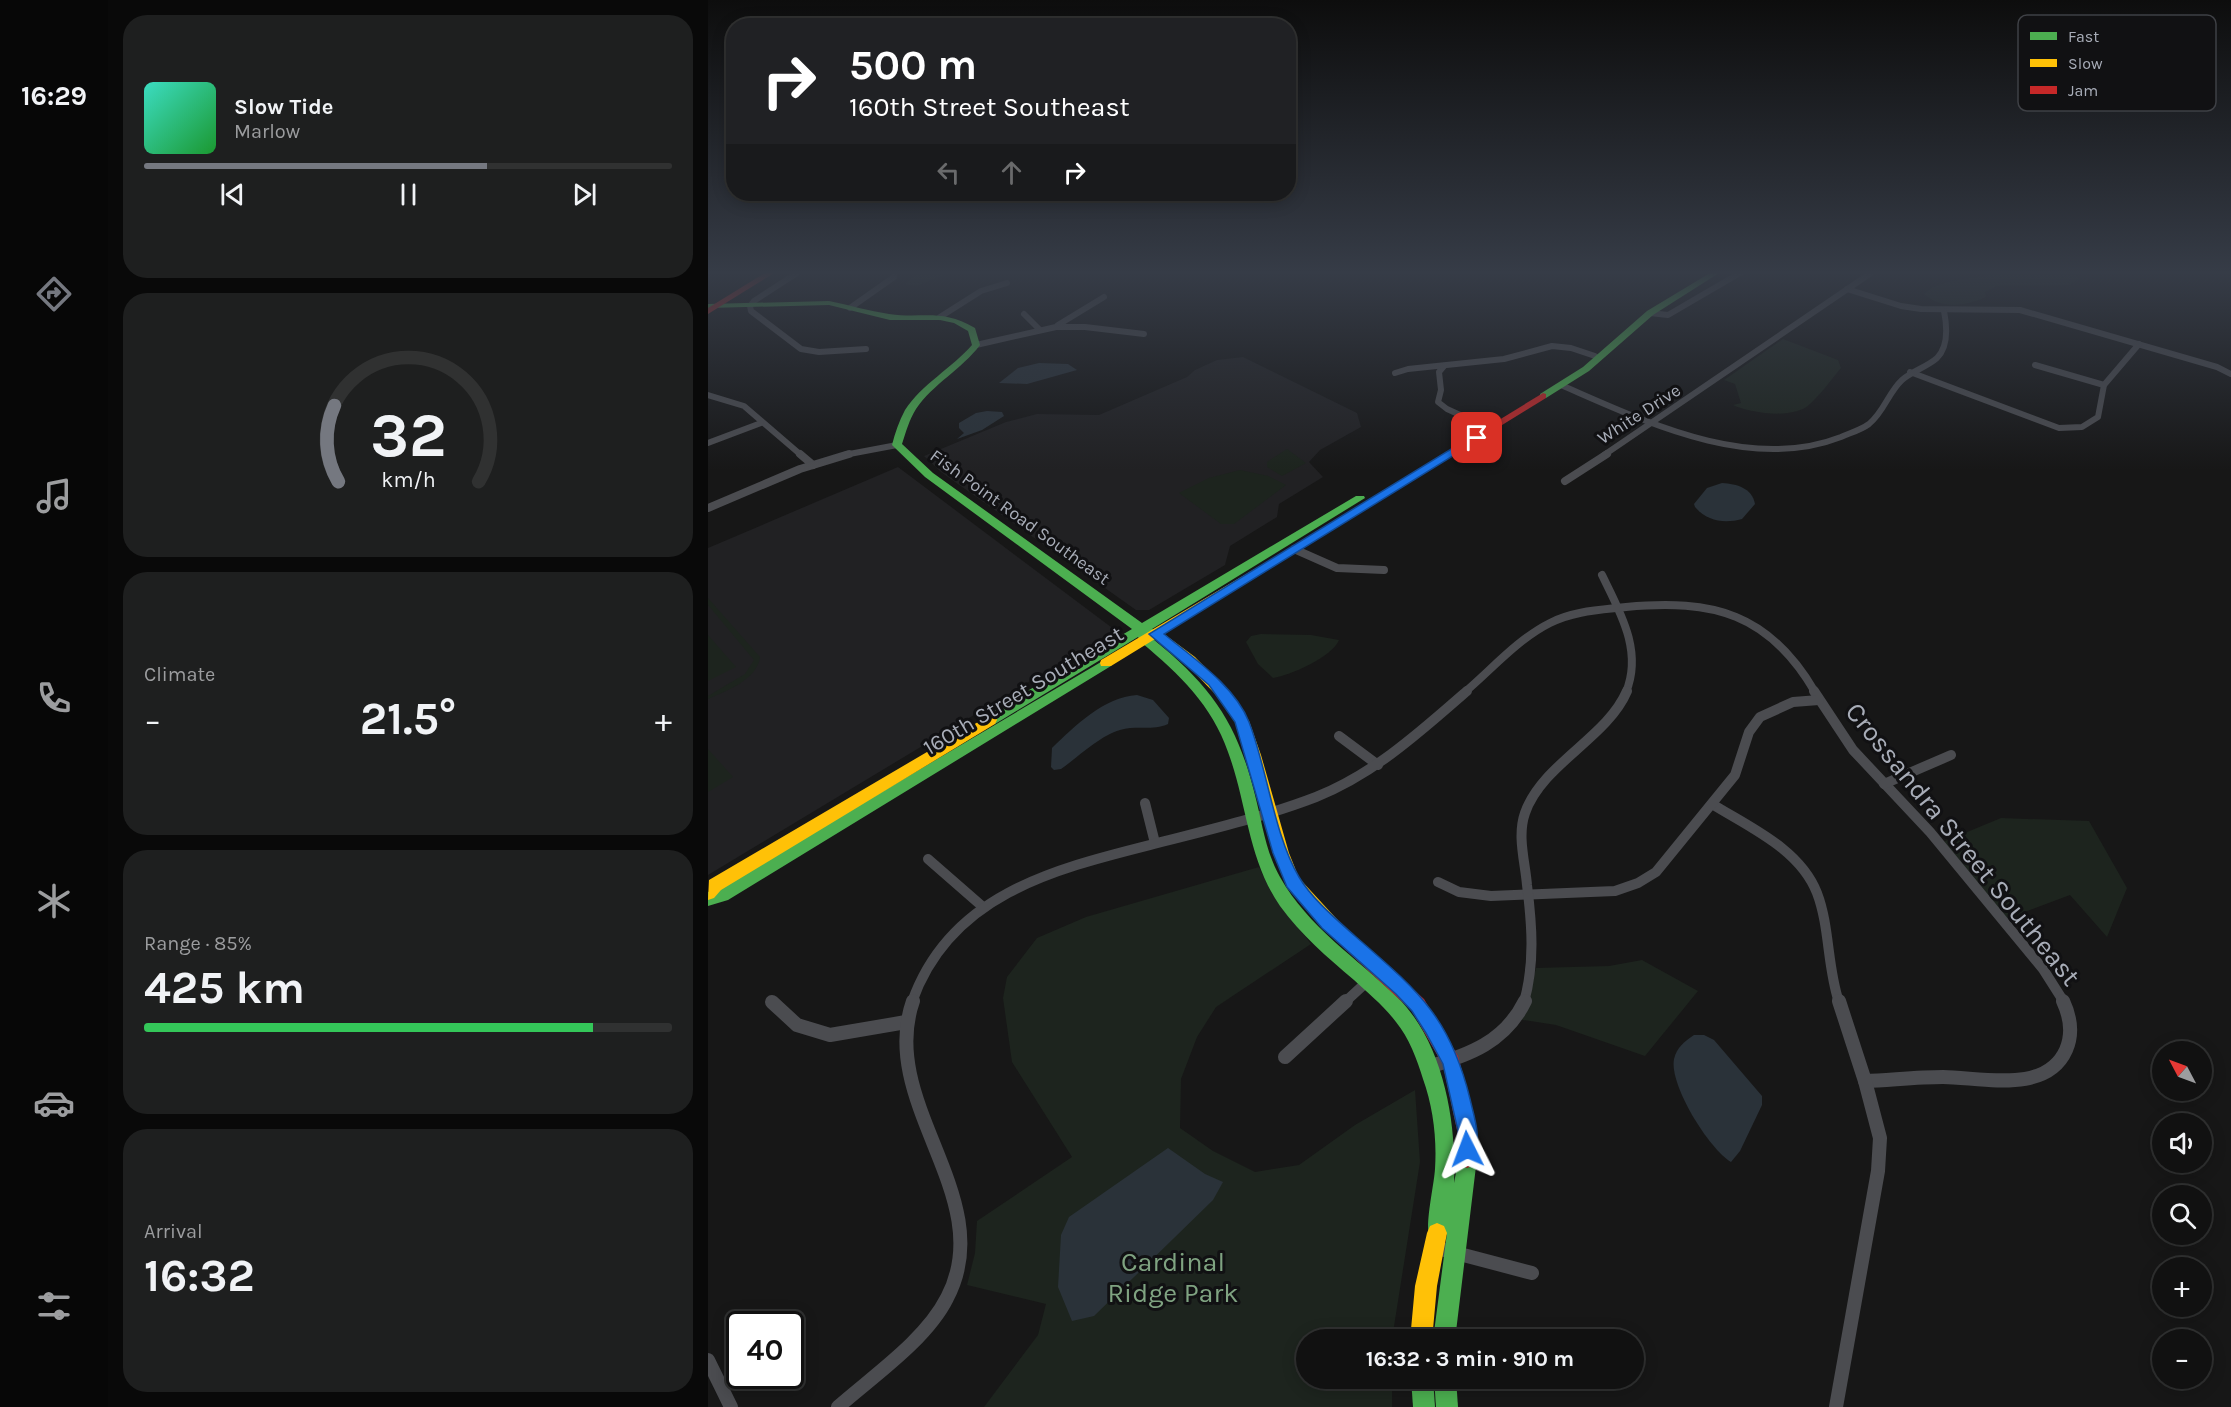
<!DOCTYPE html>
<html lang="en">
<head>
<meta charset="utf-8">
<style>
  body { margin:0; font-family:Karla,sans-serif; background:#1e1f1f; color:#f1f3f6; height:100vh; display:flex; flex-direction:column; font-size:22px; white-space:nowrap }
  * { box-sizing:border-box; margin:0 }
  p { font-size:20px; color:#9c9d9f }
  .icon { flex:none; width:33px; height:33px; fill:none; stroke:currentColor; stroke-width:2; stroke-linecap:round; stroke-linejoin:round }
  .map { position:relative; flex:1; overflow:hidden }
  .details { display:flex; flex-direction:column; gap:15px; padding:15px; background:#090909; width:600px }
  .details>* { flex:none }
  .banner { position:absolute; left:18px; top:18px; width:570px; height:183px; border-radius:24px; box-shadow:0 3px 15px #0003,0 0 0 2px #303131; background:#202124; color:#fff; overflow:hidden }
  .needle { width:39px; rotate:311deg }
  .buttons { position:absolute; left:1444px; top:1041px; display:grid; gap:12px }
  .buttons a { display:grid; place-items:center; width:60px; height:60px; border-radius:50%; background:#111; box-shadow:0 3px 15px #0003,0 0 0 2px #303131; font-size:30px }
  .speed { position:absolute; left:18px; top:1311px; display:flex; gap:12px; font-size:30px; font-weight:700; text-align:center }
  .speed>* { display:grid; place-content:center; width:78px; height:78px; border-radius:50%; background:#111; box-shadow:0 3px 15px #0003,0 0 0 2px #303131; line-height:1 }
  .speed .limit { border:3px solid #111; border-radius:9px; background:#fff; color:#111 }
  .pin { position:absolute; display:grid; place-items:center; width:51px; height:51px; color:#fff; margin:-26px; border-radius:12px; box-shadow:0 3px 9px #0006 }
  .me { position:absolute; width:66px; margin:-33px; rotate:357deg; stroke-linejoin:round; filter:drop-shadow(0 0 4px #0008) }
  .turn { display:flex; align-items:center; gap:21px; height:126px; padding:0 24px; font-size:27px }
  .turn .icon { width:78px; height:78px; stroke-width:2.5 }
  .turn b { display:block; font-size:42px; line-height:51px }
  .lanes { display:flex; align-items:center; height:57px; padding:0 24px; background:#0003; justify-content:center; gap:30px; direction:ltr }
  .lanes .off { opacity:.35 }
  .big { font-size:45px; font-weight:700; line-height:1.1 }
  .details .tile { flex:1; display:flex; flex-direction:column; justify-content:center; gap:9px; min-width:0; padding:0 21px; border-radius:24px; background:#1e1f1f }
  .details .dial { align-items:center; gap:0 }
  .dial svg { height:156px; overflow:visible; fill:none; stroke:#303131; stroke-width:7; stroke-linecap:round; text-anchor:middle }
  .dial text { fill:#f1f3f6; stroke:none }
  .song { display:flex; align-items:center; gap:18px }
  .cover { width:72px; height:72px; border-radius:9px; background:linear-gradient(135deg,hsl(170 70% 55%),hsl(130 70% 35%)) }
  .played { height:6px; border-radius:3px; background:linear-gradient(90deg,#757880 65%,#303131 65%) }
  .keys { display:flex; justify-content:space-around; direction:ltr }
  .heat { display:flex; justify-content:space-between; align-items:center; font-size:33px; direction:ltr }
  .charge { height:9px; border-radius:4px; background:linear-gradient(90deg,#34c759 85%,#303131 0) }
  .trip { position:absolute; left:588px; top:1329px; width:348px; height:60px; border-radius:30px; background:#111; box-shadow:0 3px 15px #0003,0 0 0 2px #303131; font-weight:700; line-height:60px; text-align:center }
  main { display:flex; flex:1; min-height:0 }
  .tabs { display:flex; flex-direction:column; width:108px; justify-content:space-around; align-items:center; background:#070707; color:#9c9d9f }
  .tabs .icon { width:42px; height:42px }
  .tabs .current { color:#757880 }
  .tabs b { font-size:27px; color:#f1f3f6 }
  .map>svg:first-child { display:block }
</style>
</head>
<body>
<main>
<nav class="tabs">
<b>16:29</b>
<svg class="icon current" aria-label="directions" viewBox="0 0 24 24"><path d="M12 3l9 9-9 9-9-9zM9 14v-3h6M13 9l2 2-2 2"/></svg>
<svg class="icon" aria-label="music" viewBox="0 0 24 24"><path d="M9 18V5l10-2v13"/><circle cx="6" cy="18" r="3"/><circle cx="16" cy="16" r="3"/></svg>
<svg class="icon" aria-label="phone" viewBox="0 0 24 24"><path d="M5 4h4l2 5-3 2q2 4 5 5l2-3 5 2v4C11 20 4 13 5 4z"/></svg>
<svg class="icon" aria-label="climate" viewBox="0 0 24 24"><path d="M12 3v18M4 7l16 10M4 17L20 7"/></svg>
<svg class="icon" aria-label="car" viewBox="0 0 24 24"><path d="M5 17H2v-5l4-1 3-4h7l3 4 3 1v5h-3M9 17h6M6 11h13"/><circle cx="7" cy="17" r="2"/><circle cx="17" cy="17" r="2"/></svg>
<svg class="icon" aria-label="filters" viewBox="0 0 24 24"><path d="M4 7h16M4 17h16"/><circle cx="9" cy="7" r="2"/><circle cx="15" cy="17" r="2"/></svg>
</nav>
<section class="details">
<div class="tile">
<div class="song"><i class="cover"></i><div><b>Slow Tide</b><p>Marlow</p></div></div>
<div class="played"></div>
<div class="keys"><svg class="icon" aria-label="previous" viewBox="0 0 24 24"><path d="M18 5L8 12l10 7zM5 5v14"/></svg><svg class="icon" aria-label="pause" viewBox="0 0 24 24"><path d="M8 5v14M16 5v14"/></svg><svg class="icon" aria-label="next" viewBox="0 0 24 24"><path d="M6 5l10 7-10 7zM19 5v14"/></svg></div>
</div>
<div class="tile dial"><svg viewBox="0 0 100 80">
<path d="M14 69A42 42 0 1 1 86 69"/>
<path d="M14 69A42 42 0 0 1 12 30" stroke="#757880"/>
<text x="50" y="56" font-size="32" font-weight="700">32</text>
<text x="50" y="72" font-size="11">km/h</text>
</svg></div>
<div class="tile"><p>Climate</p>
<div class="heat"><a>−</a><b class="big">21.5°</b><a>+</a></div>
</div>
<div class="tile"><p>Range · 85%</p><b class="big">425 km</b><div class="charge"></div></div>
<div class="tile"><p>Arrival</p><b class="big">16:32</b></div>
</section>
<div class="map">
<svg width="1523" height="1407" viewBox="0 0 1523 1407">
  <rect width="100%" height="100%" fill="#171717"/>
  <g fill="#212123">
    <polygon points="535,357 649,413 653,427 612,450 601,462 615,477 571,504 569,517 522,546 517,565 441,610 428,610 233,472 216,456 298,422 329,414 391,415 479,377 487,370 509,360"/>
    <polygon points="190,467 407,630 0,875 0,548"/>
  </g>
  <g fill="#1d241e">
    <polygon points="209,273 240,273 209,286 197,284"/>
    <path d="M 1365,273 L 1371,278 L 1362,285 L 1289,286 L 1277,292 L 1278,297 C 1257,306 1235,310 1216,294 C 1235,272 1335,273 1365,273 Z"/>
    <path d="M 1075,339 L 1130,360 L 1133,368 C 1123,380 1113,394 1102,404 C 1086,420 1042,413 1025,405 L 1033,403 L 1027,384 L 1016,380 Z"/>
    <polygon points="579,449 598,463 574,476 559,467 559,462"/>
    <polygon points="532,470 560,476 578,485 526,524 513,524 471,493 501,478"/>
    <path d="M 0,598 L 52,657 C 49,680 18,691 0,699 L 0,696 L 37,674 L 46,660 L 0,605 Z"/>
    <path d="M 553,634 L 603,635 L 631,640 C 624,657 583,675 565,678 L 550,664 L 538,642 L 543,636 Z"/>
    <polygon points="0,635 28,667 0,681"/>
    <polygon points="0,749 25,777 0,792"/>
    <polygon points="1293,818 1381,821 1419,888 1399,937 1362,895 1298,919 1235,842"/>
    <polygon points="551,867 563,892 603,944 508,1007 489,1037 473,1079 472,1128 505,1151 547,1172 591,1165 647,1125 707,1090 712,1162 684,1339 598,1340 598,1378 684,1379 684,1407 276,1407 330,1335 338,1304 259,1285 267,1253 269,1221 364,1157 304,1062 295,998 299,977 329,938 378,917"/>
    <polygon points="934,960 990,991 937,1056 848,1025 809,1019 818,1011 828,968 901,966"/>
  </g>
  <g fill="#2a3239">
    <polygon points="331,363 360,364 369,370 319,384 291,383 310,368"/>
    <polygon points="279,411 294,412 296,416 274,430 249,439 256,433 251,428 251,423 268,413"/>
    <path d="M 1014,483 C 1029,484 1044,488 1047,504 L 1034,519 C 1016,524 999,521 987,507 L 986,504 L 999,488 Z"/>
    <path d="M 429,695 L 445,700 L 461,718 L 460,724 C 445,731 428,725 412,730 C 393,735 370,757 353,769 L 346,770 L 343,767 L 344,748 C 367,726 396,697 429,695 Z"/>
    <path d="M 986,1035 L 996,1035 L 1006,1040 L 1054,1096 L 1054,1105 L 1032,1151 L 1023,1162 C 1001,1149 961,1085 966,1059 C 969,1047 976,1042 986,1035 Z"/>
    <polygon points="460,1148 497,1174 515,1182 505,1200 386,1316 364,1321 350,1287 353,1235 361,1217"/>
  </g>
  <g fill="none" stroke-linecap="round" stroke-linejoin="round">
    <g stroke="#4b4c50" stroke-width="6">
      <polyline points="89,273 46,301 42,306 43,311 93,349 111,352 158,349"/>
      <polyline points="1139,289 1193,306 1213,309 1312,310 1509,367 1523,374"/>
      <polyline points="142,308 186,277 186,273"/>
      <polyline points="942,313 960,315 1032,273"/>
      <polyline points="316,314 331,329"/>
      <polyline points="232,317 273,291 299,283"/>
      <polyline points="350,325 396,297"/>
      <polyline points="268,345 348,327 377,327 436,334"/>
      <polyline points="1327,365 1396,385"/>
      <polyline points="736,366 731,372 733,390 730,402 739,409 783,429"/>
      <polyline points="1202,372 1351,428 1374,427 1390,417 1396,385 1431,344"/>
      <polyline points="687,373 700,369 796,359 844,346 863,348 887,356"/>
      <path d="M 853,385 C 936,421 1041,473 1133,437 C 1142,433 1153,430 1161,424 C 1176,412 1180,393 1194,380 C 1204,371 1219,367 1229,358 C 1241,346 1239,326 1236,311"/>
      <polyline points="0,395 36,406 93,455"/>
      <polyline points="0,443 53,423"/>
      <polyline points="136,455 189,445"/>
      <polyline points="896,455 1163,273"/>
    </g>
    <g stroke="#4b4c50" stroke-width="8">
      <polyline points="92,454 105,465"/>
      <polyline points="857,481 899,454"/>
      <polyline points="0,508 92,469 141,454"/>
      <polyline points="586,549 629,568 676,570"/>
      <path d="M 894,575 C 912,612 935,651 918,692"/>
      <path d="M 757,692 C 784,669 810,639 842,623 C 865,611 892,610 918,607 C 1005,599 1061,613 1107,692"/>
    </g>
    <g stroke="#4b4c50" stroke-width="10">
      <polyline points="1106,691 1145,750 1222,832 1335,969 1356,1002"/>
      <polyline points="631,736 670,765"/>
      <polyline points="1176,784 1243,755"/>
      <polyline points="437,803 447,843"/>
      <path d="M 1004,804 C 1041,827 1092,849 1109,893 C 1122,927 1119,967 1131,1002"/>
      <polyline points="220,859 275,907"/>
      <polyline points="730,882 751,892 783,896 907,891 930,883 948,872 1027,775 1041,732 1052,717 1085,702 1111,700"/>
      <path d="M 204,1002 C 242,894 347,869 446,844 C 500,830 556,817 608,797 C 666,774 712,732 759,691"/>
      <polyline points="637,1002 662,979"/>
      <path d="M 816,1002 C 827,963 824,925 819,885 C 817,861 809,836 817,813 C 834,764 899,738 919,691"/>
    </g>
    <g stroke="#4b4c50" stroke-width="14">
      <polyline points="64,1002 89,1025 122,1035 198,1022"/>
      <polyline points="577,1057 638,1001"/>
      <path d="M 720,1067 C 761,1055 797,1042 817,1001"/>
      <path d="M 1157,1081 C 1183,1080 1209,1077 1235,1077 C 1272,1077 1338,1095 1358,1050 C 1365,1034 1362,1016 1355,1001"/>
      <polyline points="725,1247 824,1273"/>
      <polyline points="0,1360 23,1407"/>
      <path d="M 130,1407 C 165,1376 218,1340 239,1298 C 292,1198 169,1104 205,1001"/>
      <polyline points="1128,1407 1170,1171 1172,1138 1157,1081 1131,1001"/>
    </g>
    <g fill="#4caf50" fill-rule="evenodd">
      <polygon points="1002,273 1011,273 945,315 881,371 838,398 832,398 832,394 875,367 939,311"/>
      <path d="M 121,301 C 141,305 161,311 181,314 C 215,319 233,308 267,328 L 272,345 C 254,369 225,384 208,409 C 201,420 198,432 194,444 L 225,473 L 434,623 L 648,496 L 656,496 L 657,498 L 444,629 L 456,634 L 458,637 L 452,641 L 445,639 C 503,686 529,722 547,795 C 554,822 558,853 572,877 C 600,927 649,958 689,997 C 735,1041 749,1122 746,1183 L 752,1151 L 759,1148 L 766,1151 L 769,1158 L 747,1340 L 725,1340 L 739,1233 L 736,1240 L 729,1243 L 722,1240 C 716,1227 726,1186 727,1169 C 729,1138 725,1107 715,1079 C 709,1059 701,1038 688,1022 C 676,1006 660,993 646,980 C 619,957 593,935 572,906 C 540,860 539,803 520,752 C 504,705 471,674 434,643 L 430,637 L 287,724 L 277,724 L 275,720 L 277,716 L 424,629 L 217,477 L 184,445 C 187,433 191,421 197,410 C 214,384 244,368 264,345 L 260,331 L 246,323 L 232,320 L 182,320 L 121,305 L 0,308 L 0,304 Z"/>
      <polygon points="398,659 403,660 404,663 403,666 20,900 0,906 0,892 10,889"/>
      <polygon points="703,1378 725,1378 727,1407 705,1407"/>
      <polygon points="726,1378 748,1378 750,1407 728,1407"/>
    </g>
    <g fill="#ffc107" fill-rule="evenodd">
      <polygon points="594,541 598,542 598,546 456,634 487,657 527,698 541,721 553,755 581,853 591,878 637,928 639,933 637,938 631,940 625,938 577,882 565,853 539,755 527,721 517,704 477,663 447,639 403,666 393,666 392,663 393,660"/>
      <polygon points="282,715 287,716 289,720 287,724 13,890 6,898 0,900 1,880"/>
      <polygon points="729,1223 736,1226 739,1233 729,1286 724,1340 702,1340 707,1286 719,1233 722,1226"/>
    </g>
    <g fill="#c62828" fill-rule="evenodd">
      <polygon points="57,273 66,273 0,314 0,308"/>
      <polygon points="835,393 838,394 838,398 598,546 590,546 588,544"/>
      <polygon points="631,926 637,928 716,999 750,1056 769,1130 769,1158 766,1165 759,1168 752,1165 749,1158 749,1130 735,1065 704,1011 625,938 623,933 625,928"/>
    </g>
  </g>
  <linearGradient id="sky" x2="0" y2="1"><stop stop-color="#0d0d0d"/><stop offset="0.58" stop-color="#363c47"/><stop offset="1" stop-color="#363c47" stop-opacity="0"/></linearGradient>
  <rect width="1523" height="470" fill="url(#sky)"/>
  <path fill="#1a73e8" stroke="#114b97" stroke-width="1.5" d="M 766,435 L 774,438 L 456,634 C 485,658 527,686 541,722 C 559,768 566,835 591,877 C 604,899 628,919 647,936 C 709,990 742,1016 762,1099 C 766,1117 774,1138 766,1156 L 759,1159 L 752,1156 L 749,1149 L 750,1131 L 735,1064 L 718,1033 L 704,1011 L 688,994 L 614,928 L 579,887 L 565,853 L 527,722 L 501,685 L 441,634 Z"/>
  <g text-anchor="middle" stroke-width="6" stroke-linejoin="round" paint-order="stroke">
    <g font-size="18" fill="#a8adb8" stroke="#111113">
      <text transform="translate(931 414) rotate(-33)" y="6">White Drive</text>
      <text transform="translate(312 517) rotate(36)" y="6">Fish Point Road Southeast</text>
    </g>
    <g font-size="22" fill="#a8adb8" stroke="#111113">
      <text transform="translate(315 690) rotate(-31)" y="8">160th Street Southeast</text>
    </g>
    <g font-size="27" fill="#a8adb8" stroke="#111113">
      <text transform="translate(1255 844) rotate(51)" y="9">Crossandra Street Southeast</text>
    </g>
    <g font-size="27" fill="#7fa381" stroke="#111113">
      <text x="465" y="1271">Cardinal<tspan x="465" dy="31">Ridge Park</tspan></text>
    </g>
  </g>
  <rect x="1310" y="15" width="198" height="96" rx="9" fill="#111113" stroke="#3e4045" stroke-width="1.5"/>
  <rect x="1322" y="32" width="27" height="8" fill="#4caf50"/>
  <rect x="1322" y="59" width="27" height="8" fill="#ffc107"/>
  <rect x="1322" y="86" width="27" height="8" fill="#c62828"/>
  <g font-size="16" fill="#a8adb8">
    <text x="1360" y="42">Fast</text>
    <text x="1360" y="69">Slow</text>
    <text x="1360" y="96">Jam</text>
  </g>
</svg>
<div class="buttons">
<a><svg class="needle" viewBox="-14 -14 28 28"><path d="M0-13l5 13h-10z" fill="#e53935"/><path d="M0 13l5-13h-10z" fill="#9c9d9f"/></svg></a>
<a><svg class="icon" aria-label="sound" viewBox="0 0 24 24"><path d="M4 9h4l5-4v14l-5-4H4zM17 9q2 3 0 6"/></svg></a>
<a><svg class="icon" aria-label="search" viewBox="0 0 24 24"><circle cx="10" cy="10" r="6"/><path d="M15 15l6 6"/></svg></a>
<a>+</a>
<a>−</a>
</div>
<div class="speed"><div class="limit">40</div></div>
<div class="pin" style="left:769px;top:438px;background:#d93025"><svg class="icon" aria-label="arrive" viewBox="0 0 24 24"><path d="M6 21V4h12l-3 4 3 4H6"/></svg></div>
<svg class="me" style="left:759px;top:1149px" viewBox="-20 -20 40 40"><path d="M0-17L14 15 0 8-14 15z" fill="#1a73e8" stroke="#fff" stroke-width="4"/></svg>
<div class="trip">16:32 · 3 min · 910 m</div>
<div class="banner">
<div class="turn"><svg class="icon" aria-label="right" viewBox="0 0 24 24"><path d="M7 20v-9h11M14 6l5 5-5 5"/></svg><div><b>500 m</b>160th Street Southeast</div></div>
<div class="lanes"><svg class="icon off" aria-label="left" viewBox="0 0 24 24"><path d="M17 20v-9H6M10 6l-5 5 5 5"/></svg><svg class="icon off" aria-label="ahead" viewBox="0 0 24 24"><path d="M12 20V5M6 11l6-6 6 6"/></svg><svg class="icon" aria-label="right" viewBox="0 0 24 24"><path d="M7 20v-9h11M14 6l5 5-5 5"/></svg></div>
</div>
</div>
</main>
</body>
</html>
